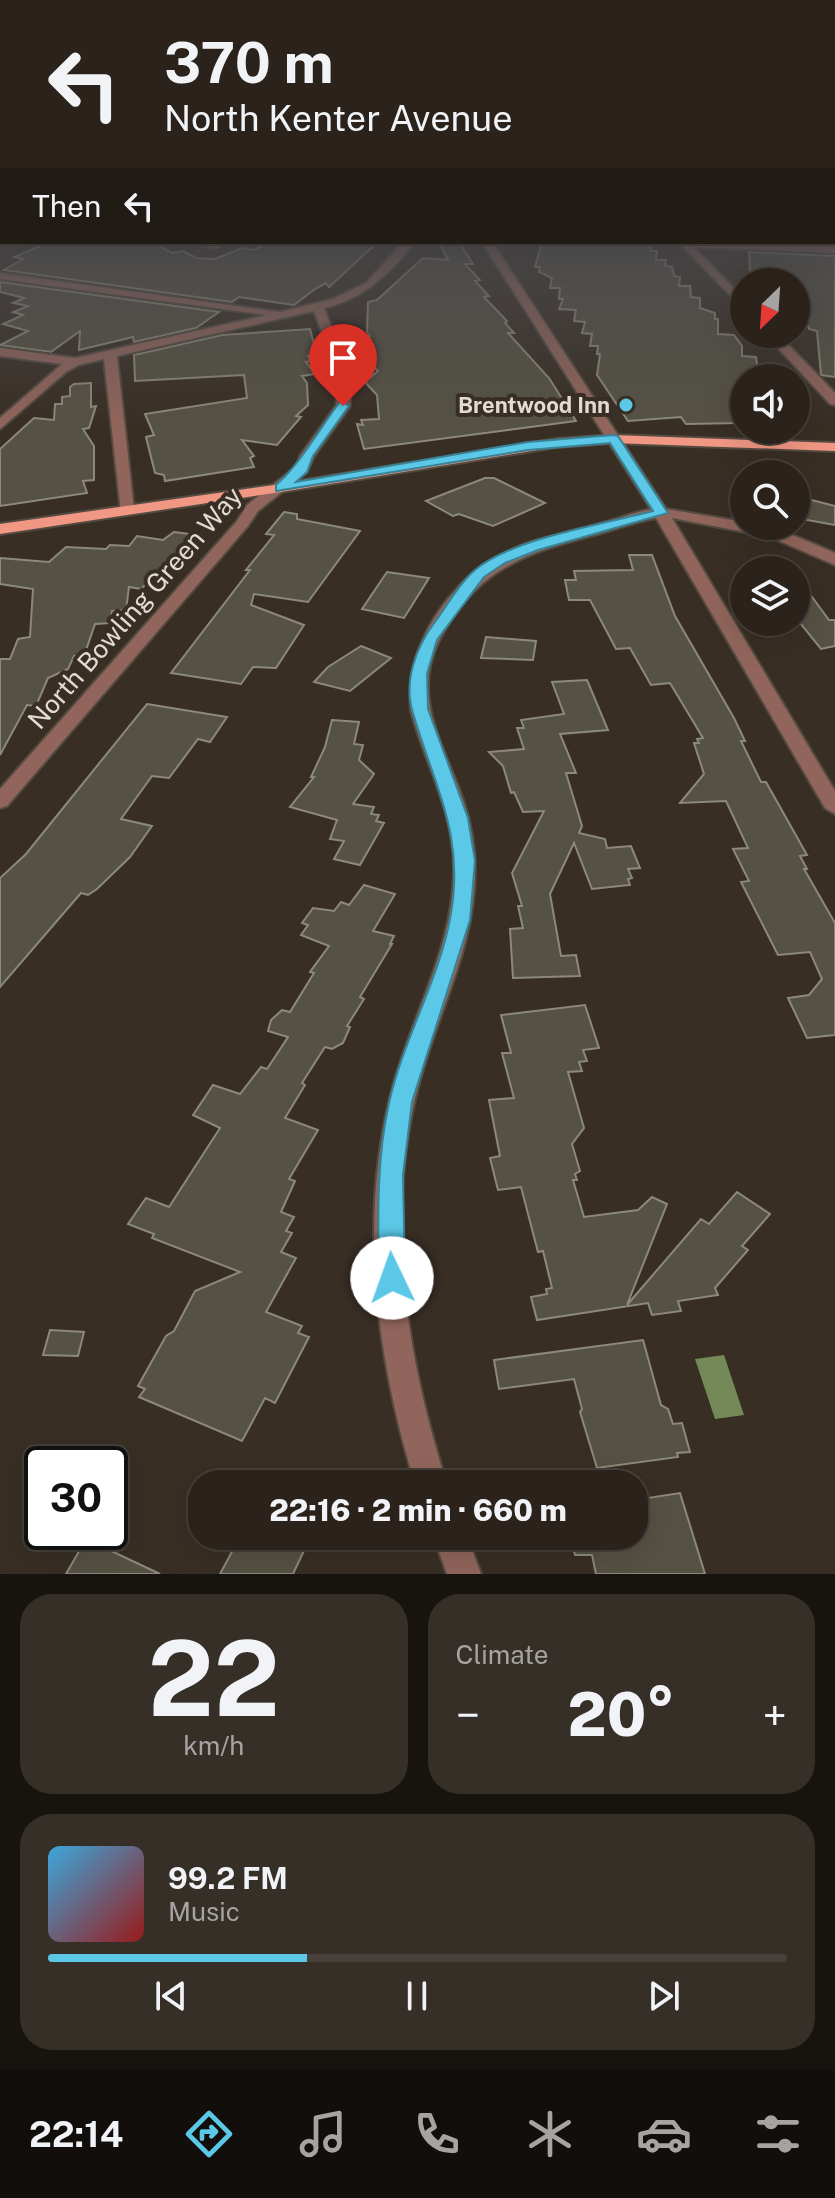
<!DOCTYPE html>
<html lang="en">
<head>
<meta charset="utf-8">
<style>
  body { margin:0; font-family:"Public Sans",sans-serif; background:#362f28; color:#f1f3f6; height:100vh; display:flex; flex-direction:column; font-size:30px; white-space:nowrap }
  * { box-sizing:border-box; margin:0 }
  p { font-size:26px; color:#a5a4a3 }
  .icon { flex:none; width:44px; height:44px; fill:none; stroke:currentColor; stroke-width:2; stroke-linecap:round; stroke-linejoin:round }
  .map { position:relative; height:1574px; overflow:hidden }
  .side { display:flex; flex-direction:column; gap:20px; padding:20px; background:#17130f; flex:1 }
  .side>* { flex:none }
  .top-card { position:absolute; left:0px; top:0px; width:836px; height:244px; box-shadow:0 8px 32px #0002,0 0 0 2px #463f3a; background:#2a221b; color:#f1f3f6; overflow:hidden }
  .needle { width:52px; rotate:205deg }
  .controls { position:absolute; left:730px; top:268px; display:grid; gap:16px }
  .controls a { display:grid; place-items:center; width:80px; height:80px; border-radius:50%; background:#2a221b; box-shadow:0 8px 32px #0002,0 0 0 2px #463f3a; font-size:40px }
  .speed { position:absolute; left:24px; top:1446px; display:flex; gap:16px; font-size:40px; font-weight:700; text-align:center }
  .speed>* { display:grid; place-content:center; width:104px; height:104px; border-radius:50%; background:#2a221b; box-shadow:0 8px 32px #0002,0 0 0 2px #463f3a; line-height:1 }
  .speed .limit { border:4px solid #111; border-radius:12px; background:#fff; color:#111 }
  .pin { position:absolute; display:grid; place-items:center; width:68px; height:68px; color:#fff; margin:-82px -34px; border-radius:50% 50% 50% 0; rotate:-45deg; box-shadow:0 0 8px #0007 }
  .pin .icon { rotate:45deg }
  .me { position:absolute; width:88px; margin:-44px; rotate:357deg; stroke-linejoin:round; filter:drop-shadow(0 0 6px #0008) }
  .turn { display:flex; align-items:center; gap:28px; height:168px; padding:0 32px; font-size:36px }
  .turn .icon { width:104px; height:104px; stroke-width:2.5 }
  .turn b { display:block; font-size:56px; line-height:68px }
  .then { display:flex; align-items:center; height:76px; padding:0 32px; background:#0003; gap:16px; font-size:30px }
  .big { font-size:60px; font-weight:800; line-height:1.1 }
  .side .tile { flex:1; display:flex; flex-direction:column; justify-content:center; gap:12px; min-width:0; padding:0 28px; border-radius:32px; background:#362f28 }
  .side .dial { align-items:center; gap:0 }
  .dial b { font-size:104px; line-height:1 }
  .song { display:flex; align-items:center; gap:24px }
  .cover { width:96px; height:96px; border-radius:12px; background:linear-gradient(135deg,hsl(200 70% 55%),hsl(0 70% 35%)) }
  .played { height:8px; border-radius:4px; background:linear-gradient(90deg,#5ac8e6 35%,#463f3a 35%) }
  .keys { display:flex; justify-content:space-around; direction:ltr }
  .heat { display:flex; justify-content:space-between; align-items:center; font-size:44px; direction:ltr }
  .side .tiles { flex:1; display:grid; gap:20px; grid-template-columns:1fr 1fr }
  .tile:last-child { grid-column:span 2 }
  .trip { position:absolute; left:188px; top:1470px; width:460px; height:80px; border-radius:32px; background:#2a221b; box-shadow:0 8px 32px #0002,0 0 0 2px #463f3a; font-weight:800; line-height:80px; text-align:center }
  .tabs { display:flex; height:128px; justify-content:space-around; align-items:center; background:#110e0b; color:#a5a4a3 }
  .tabs .icon { width:56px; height:56px }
  .tabs .selected { color:#5ac8e6 }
  .tabs b { font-size:36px; color:#f1f3f6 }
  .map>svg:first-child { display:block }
</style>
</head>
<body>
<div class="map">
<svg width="835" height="1574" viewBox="0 0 835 1574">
  <rect width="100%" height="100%" fill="#382e24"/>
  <polygon fill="#758858" points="724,1355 744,1415 715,1419 695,1359"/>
  <g fill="#555143" stroke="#8d897a" stroke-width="2">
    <polygon points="50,242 152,242 172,253 183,251 196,258 215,259 242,248 253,250 272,242 378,242 329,287 326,283 315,289 294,305 239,297 232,302 4,270 23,259 14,257"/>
    <polygon points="439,242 459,242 473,264 465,264 480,280 475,281 489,296 484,297 507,321 505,323 514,333 508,333 549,378 576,421 364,449 357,424 363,425 361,420 379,419 377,395 365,382 378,371 368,361 372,360 368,356 373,355 368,350 372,349 363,337 370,336 367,332 368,302 377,300 423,258 448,260"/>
    <polygon points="542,242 649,242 651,251 657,251 656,260 666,260 665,266 672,267 674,276 680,277 679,286 690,286 691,297 700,298 700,308 715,313 715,319 718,319 718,334 734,335 742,346 742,356 756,357 759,378 744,378 744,412 731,413 739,423 686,424 681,417 628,421 597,375 600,354 597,354 598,346 590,346 592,334 582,333 585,322 574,321 576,310 559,309 563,299 559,299 560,288 550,288 552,278 539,272 540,267 535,267"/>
    <polygon points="749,252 835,256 835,377 821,375 817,331 809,329 807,323 802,322 801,311 796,311 796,282 775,282 775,279 754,277 753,273 750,273"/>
    <polygon points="0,282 219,312 196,328 134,342 133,337 79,350 80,331 51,352 0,345 28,331 3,324 23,315 13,312 28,306 13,303 24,298 0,292"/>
    <polygon points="310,329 317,355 308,356 311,361 306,362 315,374 302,376 307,383 308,405 296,416 301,417 277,445 242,440 254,456 250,458 254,467 165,481 164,475 155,473 146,437 154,435 145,414 247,398 244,375 135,381 134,355 222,335"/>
    <polygon points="91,383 91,407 96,406 89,428 83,429 94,446 94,480 83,481 87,493 0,506 0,449 34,418 54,420 55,404 62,404 62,397 70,396 70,387 74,384"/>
    <polygon points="485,478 494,478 545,503 493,526 459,514 453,516 426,501"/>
    <polygon points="796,496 835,506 835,525 796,518"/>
    <polygon points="284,512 297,514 297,519 360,531 308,602 254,594 251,605 304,625 276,668 253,667 241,684 171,673 250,570 246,570 274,535 266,534"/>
    <polygon points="174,532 197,535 191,542 198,543 159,587 145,585 141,589 129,587 126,610 112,611 110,623 95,624 84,656 74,656 68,669 48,678 36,706 27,705 0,755 0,659 10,659 18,639 30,637 33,589 0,584 0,558 49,562 66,547 106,549 110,545 129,546 137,536 163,540"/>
    <polygon points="629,555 652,555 675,616 734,718 745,741 741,741 761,782 766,782 807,855 800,856 807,869 804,869 835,923 835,1035 807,1038 788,998 809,995 822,979 810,952 778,955 741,882 749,881 733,849 748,848 726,801 680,803 704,774 694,743 699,743 697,739 703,738 670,683 651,685 630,648 616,649 590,600 569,600 565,580 576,580 574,571 633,570"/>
    <polygon points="387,572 429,578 404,618 362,609"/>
    <polygon points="796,575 829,620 835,620 835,646 821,649 796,618"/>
    <polygon points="486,637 536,641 533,660 481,658"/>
    <polygon points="361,646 391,658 350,691 314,682 328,667"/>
    <polygon points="587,680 608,730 560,734 576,773 566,773 582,826 579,833 605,839 607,848 631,846 640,868 628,869 632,878 628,879 630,885 592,889 574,843 550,894 561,956 576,955 580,976 513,978 510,929 523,928 518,906 522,906 512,873 544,811 523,812 514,792 511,793 503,766 489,752 524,749 517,728 524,728 521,720 564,714 552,682"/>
    <polygon points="147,704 227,717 210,742 198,739 169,778 152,776 121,819 152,826 130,857 97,889 88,895 81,893 0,987 0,878 26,854"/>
    <polygon points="332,720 359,722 354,744 363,745 359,760 374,774 353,804 374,807 371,814 379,815 376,821 384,823 360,865 334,859 344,841 330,839 337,820 290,807 314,777 311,777 325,747"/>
    <polygon points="364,885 395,894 373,931 394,936 390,944 392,944 360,997 364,999 347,1026 350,1027 343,1043 332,1049 325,1047 302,1083 305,1085 285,1118 318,1130 289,1179 295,1181 281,1212 294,1217 286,1231 292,1233 281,1252 296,1258 266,1312 302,1326 298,1333 309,1337 275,1403 265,1398 242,1441 139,1397 145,1389 138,1386 166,1336 174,1331 195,1291 240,1272 152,1238 154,1234 128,1224 146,1198 169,1207 220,1128 193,1115 213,1085 240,1094 261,1067 267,1069 288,1037 268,1031 271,1020 282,1010 290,1012 314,973 310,972 329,946 301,935 308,925 302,923 313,908 334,911 341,902 349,905"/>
    <polygon points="585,1005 599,1048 583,1050 587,1061 579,1062 582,1071 568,1072 584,1128 572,1144 580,1171 575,1174 577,1180 573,1180 584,1217 638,1210 652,1197 667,1204 627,1305 701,1219 709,1224 737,1192 770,1214 742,1246 748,1250 715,1288 718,1295 678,1301 681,1311 652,1315 648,1303 537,1320 531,1297 547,1294 546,1289 552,1288 543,1251 538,1252 521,1187 498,1190 490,1158 500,1156 489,1100 514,1098 502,1053 511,1053 501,1015"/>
    <polygon points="50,1330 84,1332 78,1356 43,1355"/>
    <polygon points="643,1340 661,1405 668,1409 673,1424 682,1423 690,1452 677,1453 678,1457 597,1468 580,1412 582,1409 574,1379 499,1389 494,1360"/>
    <polygon points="680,1493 705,1574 596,1574 592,1555 575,1555 570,1536 634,1536 634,1500"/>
    <polygon points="230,1536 311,1536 293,1574 220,1574 235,1546"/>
    <polygon points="86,1539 160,1574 66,1574"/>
  </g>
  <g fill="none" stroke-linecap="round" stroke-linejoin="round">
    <defs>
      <g id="minor">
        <polygon points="0,236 2,236 4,242 0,243"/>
        <polygon points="184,242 218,242 222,245 217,248"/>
        <path d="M 404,242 L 415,242 C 390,273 364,299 324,308 L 351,379 L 350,406 L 314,456 L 307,472 L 258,511 L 248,526 L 7,806 L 0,808 L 0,789 L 237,521 L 247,505 L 296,467 L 300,456 L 336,406 L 339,379 L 314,311 L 117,356 L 134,510 L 131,513 L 121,513 L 104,359 L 79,365 L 66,372 L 0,429 L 0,418 L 62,364 L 0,356 L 0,348 L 75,358 L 267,315 L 0,279 L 0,273 L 280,312 L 333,299 L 366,283 Z"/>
        <path d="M 482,242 L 492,242 L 666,509 L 744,522 L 744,526 L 781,530 L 835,553 L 835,565 L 770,537 L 672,518 L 835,791 L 835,814 L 825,808 L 656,518 C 636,521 618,529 598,534 C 524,553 472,571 437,645 C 412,700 446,750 463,800 C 471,823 475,847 475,871 C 475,946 439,1010 420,1080 C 383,1212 406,1357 447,1484 L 415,1484 C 376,1356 357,1214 394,1083 C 414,1011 454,945 454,868 C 454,811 425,764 411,711 C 404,647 448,581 505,553 C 532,539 563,534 592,526 C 612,521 631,513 651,509 Z"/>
        <polygon points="678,242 835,247 835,253 694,247 744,299 744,309"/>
        <polygon points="765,334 778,334 835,393 835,405 830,404"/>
        <polygon points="433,1536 467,1536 481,1574 447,1574"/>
      </g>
      <polygon id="major" points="613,435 835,443 835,451 613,443 556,447 281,492 0,534 0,524 281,484 556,439"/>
    </defs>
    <use href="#minor" stroke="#534a40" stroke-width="4"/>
    <use href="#major" stroke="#534a40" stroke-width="4"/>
    <use href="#minor" fill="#91655b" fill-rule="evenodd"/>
    <use href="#major" fill="#f19884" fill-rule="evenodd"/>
  </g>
  <linearGradient id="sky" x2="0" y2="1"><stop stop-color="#1f1914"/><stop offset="0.48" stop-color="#4d4c50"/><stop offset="1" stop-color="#4d4c50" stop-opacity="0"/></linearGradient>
  <rect width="835" height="427" fill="url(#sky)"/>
  <path fill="#5ac8e6" stroke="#3a8296" stroke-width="2" d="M 343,402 L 349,406 L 313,456 L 307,472 L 296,482 L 528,442 L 613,435 L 618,436 L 668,513 L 538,550 L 505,563 L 484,577 L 437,640 L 427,674 L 428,709 L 468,818 L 475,861 L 470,920 L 412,1102 L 403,1175 L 405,1278 L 401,1287 L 392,1290 L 383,1287 L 379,1278 C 378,1220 376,1161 389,1103 C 403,1040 438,982 450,919 C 466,837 435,788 413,713 C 403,682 416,647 435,622 C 447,606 459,583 475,570 C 513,538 604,524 653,511 L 610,443 L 528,450 L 276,491 L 276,485 C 301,463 318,431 339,403 Z"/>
  <circle fill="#5ac8e6" stroke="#382e24" stroke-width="3" cx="626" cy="405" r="8"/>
  <g text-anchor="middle" stroke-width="8" stroke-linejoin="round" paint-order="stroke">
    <g font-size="22" font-weight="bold" fill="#e2dbd5" stroke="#382e24" text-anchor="end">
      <text x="610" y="413">Brentwood Inn</text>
    </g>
    <g font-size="26" fill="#e2dbd5" stroke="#382e24">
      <text transform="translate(135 608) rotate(-49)" y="9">North Bowling Green Way</text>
    </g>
  </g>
</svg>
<div class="controls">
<a><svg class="needle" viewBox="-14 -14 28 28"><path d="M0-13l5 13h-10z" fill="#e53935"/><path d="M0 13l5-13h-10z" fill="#a5a4a3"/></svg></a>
<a><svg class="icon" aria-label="sound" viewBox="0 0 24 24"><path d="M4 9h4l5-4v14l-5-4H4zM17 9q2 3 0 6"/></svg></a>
<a><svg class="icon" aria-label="search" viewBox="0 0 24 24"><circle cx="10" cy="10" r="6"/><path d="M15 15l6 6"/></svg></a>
<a><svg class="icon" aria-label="layers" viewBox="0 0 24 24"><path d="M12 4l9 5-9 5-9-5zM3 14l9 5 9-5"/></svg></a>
</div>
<div class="speed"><div class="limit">30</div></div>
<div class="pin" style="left:343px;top:406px;background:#d93025"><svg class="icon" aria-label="arrive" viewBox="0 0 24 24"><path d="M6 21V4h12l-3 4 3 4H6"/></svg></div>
<svg class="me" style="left:392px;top:1278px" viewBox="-20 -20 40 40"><circle r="19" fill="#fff"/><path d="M0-13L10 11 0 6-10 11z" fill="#5ac8e6"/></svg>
<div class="trip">22:16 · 2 min · 660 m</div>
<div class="top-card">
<div class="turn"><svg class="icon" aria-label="left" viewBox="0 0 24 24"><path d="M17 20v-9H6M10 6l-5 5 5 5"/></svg><div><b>370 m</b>North Kenter Avenue</div></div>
<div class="then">Then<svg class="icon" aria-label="left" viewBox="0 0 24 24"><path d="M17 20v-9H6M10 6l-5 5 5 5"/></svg></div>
</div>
</div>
<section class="side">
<div class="tiles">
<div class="tile dial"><b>22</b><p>km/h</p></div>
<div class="tile"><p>Climate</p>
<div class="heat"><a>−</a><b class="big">20°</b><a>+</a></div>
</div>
<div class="tile">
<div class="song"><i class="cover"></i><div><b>99.2 FM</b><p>Music</p></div></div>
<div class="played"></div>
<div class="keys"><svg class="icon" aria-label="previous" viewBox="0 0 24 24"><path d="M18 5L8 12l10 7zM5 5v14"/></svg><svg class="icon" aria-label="pause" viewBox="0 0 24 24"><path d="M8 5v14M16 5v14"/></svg><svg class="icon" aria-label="next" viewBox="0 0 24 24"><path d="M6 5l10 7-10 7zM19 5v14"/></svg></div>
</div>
</div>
</section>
<nav class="tabs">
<b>22:14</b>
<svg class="icon selected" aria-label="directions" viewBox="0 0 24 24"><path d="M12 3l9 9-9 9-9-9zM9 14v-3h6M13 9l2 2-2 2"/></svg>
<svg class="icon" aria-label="music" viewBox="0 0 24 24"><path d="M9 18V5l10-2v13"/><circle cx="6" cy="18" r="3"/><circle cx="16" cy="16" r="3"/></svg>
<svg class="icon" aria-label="phone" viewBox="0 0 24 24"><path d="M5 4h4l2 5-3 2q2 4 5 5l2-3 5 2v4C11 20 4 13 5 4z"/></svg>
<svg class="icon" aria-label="climate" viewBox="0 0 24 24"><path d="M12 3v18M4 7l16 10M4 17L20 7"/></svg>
<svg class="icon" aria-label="car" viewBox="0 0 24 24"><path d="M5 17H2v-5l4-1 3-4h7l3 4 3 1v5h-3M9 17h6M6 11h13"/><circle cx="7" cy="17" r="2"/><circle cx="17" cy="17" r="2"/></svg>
<svg class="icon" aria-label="filters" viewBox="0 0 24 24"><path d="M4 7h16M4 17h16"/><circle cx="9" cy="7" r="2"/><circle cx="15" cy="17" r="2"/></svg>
</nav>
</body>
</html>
